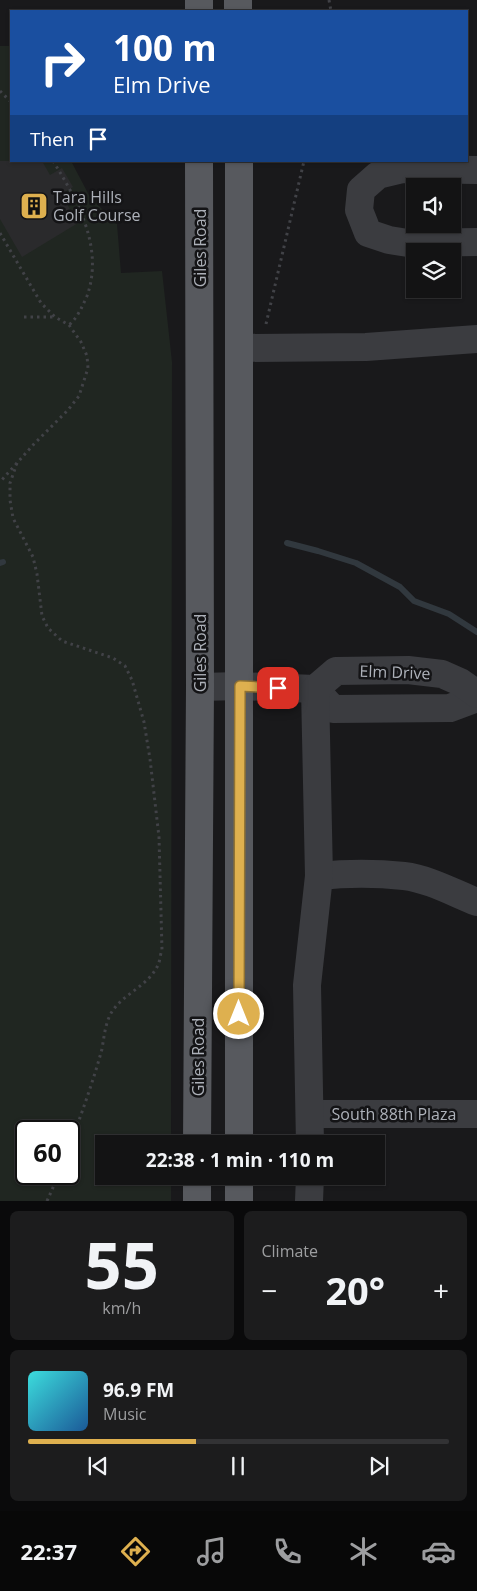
<!DOCTYPE html>
<html lang="en">
<head>
<meta charset="utf-8">
<style>
  body { margin:0; font-family:"Open Sans",sans-serif; background:#1c1c1d; color:#f1f3f6; height:100vh; display:flex; flex-direction:column; font-size:19px; white-space:nowrap }
  * { box-sizing:border-box; margin:0 }
  p { font-size:16px; color:#9d9ea0 }
  .icon { flex:none; width:28px; height:28px; fill:none; stroke:currentColor; stroke-width:2; stroke-linecap:round; stroke-linejoin:round }
  .map { position:relative; height:1201px; overflow:hidden }
  .side { display:flex; flex-direction:column; gap:10px; padding:10px; background:#0a0a0b; flex:1 }
  .side>* { flex:none }
  .hud { position:absolute; left:10px; top:10px; width:458px; height:152px; border-radius:0px; box-shadow:0 1px 4px #0004,0 0 0 1px #323234; background:#1a4fa0; color:#fff; overflow:hidden }
  .buttons { position:absolute; left:406px; top:178px; display:grid; gap:10px }
  .buttons a { display:grid; place-items:center; width:55px; height:55px; border-radius:0px; background:#131314; box-shadow:0 1px 4px #0004,0 0 0 1px #323234; font-size:25px }
  .speed { position:absolute; left:15px; top:1120px; display:flex; gap:10px; font-size:25px; font-weight:700; text-align:center }
  .speed>* { display:grid; place-content:center; width:65px; height:65px; border-radius:50%; background:#131314; box-shadow:0 1px 4px #0004,0 0 0 1px #323234; line-height:1 }
  .speed .limit { border:2px solid #111; border-radius:8px; background:#fff; color:#111 }
  .pin { position:absolute; display:grid; place-items:center; width:42px; height:42px; color:#fff; margin:-21px; border-radius:10px; box-shadow:0 2px 8px #0006 }
  .me { position:absolute; width:55px; margin:-28px; rotate:0deg; stroke-linejoin:round; filter:drop-shadow(0 0 4px #0008) }
  .turn { display:flex; align-items:center; gap:18px; height:105px; padding:0 20px; font-size:22px }
  .turn .icon { width:65px; height:65px; stroke-width:2.5 }
  .turn b { display:block; font-size:35px; line-height:42px }
  .then { display:flex; align-items:center; height:48px; padding:0 20px; background:#0003; gap:10px; font-size:19px }
  .big { font-size:38px; font-weight:700; line-height:1.1 }
  .side .widget { flex:1; display:flex; flex-direction:column; justify-content:center; gap:8px; min-width:0; padding:0 18px; border-radius:8px; background:#1c1c1d }
  .side .dial { align-items:center; gap:0 }
  .dial b { font-size:65px; line-height:1 }
  .song { display:flex; align-items:center; gap:15px }
  .cover { width:60px; height:60px; border-radius:8px; background:linear-gradient(135deg,hsl(180 70% 55%),hsl(210 70% 35%)) }
  .played { height:5px; border-radius:2px; background:linear-gradient(90deg,#deb04f 40%,#323234 40%) }
  .keys { display:flex; justify-content:space-around; direction:ltr }
  .heat { display:flex; justify-content:space-between; align-items:center; font-size:28px; direction:ltr }
  .side .tiles { flex:1; display:grid; gap:10px; grid-template-columns:1fr 1fr }
  .widget:last-child { grid-column:span 2 }
  .trip { position:absolute; left:95px; top:1135px; width:290px; height:50px; border-radius:0px; background:#131314; box-shadow:0 1px 4px #0004,0 0 0 1px #323234; font-weight:700; line-height:50px; text-align:center }
  .menu { display:flex; height:80px; justify-content:space-around; align-items:center; background:#080808; color:#9d9ea0 }
  .menu .icon { width:35px; height:35px }
  .menu .active { color:#deb04f }
  .menu b { font-size:22px; color:#f1f3f6 }
  .map>svg:first-child { display:block }
</style>
</head>
<body>
<div class="map">
<svg width="477" height="1201" viewBox="0 0 477 1201">
  <rect width="100%" height="100%" fill="#19191b"/>
  <path fill="#202621" fill-rule="evenodd" d="M 0,46 L 11,46 L 11,161 L 71,161 L 90,197 L 117,224 L 121,273 L 162,271 L 172,362 L 171,1144 L 104,1144 L 104,1176 L 171,1176 L 171,1201 L 0,1201 ZM 26,1131 L 69,1131 L 69,1174 L 26,1174 Z"/>
  <g fill="none" stroke-linecap="round" stroke-linejoin="round">
    <g stroke="#31383e" stroke-width="6">
      <polyline points="287,543 318,551 356,563 400,587 414,601 449,614 477,632"/>
      <polyline points="0,563 3,562"/>
    </g>
  </g>
  <polygon fill="#2a2a2c" points="0,161 42,161 50,175 62,168 73,187 61,194 78,223 22,257 0,219"/>
  <g fill="none" stroke-linecap="round" stroke-linejoin="round">
    <g stroke="#414247" stroke-width="3" stroke-dasharray="2.5 4" stroke-linecap="butt">
      <polyline points="329,0 331,11"/>
      <polyline points="0,91 11,102"/>
      <path d="M 53,161 C 78,201 104,248 87,296 C 82,307 78,317 69,325"/>
      <polyline points="0,233 41,303 55,317 69,325 81,342 87,356 88,368 79,396 68,410 34,444 0,482"/>
      <polyline points="24,317 54,317"/>
      <polyline points="266,324 304,161"/>
      <path d="M 17,463 L 10,483 L 10,500 L 13,518 L 33,557 L 37,574 L 42,616 L 48,628 L 62,641 L 113,658 L 125,666 L 132,680 L 144,722 L 150,759 L 159,837 L 162,950 C 160,955 160,961 158,965 C 148,987 121,994 110,1015 C 105,1026 104,1037 102,1049 C 93,1082 81,1115 69,1148"/>
      <polyline points="47,1201 59,1174"/>
    </g>
    <g stroke="#3b3c40" stroke-width="28">
      <polyline points="477,170 403,169 378,175 361,190 359,210 368,233 389,240 408,243 477,242"/>
      <polyline points="239,348 366,347 477,339"/>
      <polyline points="200,687 240,686 315,689 333,709 450,708 477,698"/>
      <path d="M 319,876 C 347,873 376,873 404,876 C 429,879 454,893 477,902"/>
      <polyline points="311,1114 477,1114"/>
      <polyline points="310,1144 307,985 319,876 315,689 336,671 408,670 442,674 460,682 477,694"/>
      <polyline points="309,1201 310,1176"/>
    </g>
    <g stroke="#57595e" stroke-width="28">
      <polyline points="199,0 199,11"/>
      <polyline points="238,0 238,11"/>
      <polyline points="197,1144 200,687 199,161"/>
      <polyline points="239,1144 239,161"/>
      <polyline points="239,1176 239,1201"/>
      <polyline points="197,1201 197,1176"/>
    </g>
  </g>
  <g fill="none" stroke-linecap="round" stroke-linejoin="round">
    <defs>
      <polyline id="route" points="239,1014 240,686 278,688"/>
    </defs>
    <use href="#route" stroke="#907233" stroke-width="12"/>
    <use href="#route" stroke="#deb04f" stroke-width="9"/>
  </g>
  <defs>
    <symbol id="building-square" viewBox="-11 -11 22 22"><rect x="-9" y="-9" width="18" height="18" rx="4" fill="#deb04f" stroke="#141416"/><path d="M-4-6H4V6H1V3H-1V6H-4ZM-2.5-4.3h1.7v1.8h-1.7ZM.8-4.3h1.7v1.8H.8ZM-2.5-1h1.7V.8h-1.7ZM.8-1h1.7V.8H.8Z" fill="#111"/></symbol>
  </defs>
  <g fill-rule="evenodd">
    <use href="#building-square" x="18" y="190" width="32" height="32"/>
  </g>
  <g text-anchor="middle" stroke-width="5" stroke-linejoin="round" paint-order="stroke">
    <g font-size="16" fill="#adb1b9" stroke="#141416" text-anchor="start">
      <text x="53" y="203">Tara Hills<tspan x="53" dy="18">Golf Course</tspan></text>
    </g>
    <g font-size="16" fill="#adb1b9" stroke="#141416">
      <text transform="translate(200 248) rotate(-90)" y="6">Giles Road</text>
      <text transform="translate(200 653) rotate(-90)" y="6">Giles Road</text>
      <text transform="translate(395 672) rotate(2)" y="6">Elm Drive</text>
      <text transform="translate(198 1057) rotate(-90)" y="6">Giles Road</text>
      <text x="394" y="1120">South 88th Plaza</text>
    </g>
  </g>
</svg>
<div class="buttons">
<a><svg class="icon" aria-label="sound" viewBox="0 0 24 24"><path d="M4 9h4l5-4v14l-5-4H4zM17 9q2 3 0 6"/></svg></a>
<a><svg class="icon" aria-label="layers" viewBox="0 0 24 24"><path d="M12 4l9 5-9 5-9-5zM3 14l9 5 9-5"/></svg></a>
</div>
<div class="speed"><div class="limit">60</div></div>
<div class="pin" style="left:278px;top:688px;background:#d93025"><svg class="icon" aria-label="arrive" viewBox="0 0 24 24"><path d="M6 21V4h12l-3 4 3 4H6"/></svg></div>
<svg class="me" style="left:239px;top:1014px" viewBox="-20 -20 40 40"><circle r="17" fill="#deb04f" stroke="#fff" stroke-width="3"/><path d="M0-11L8 9 0 5-8 9z" fill="#fff"/></svg>
<div class="trip">22:38 · 1 min · 110 m</div>
<div class="hud">
<div class="turn"><svg class="icon" aria-label="right" viewBox="0 0 24 24"><path d="M7 20v-9h11M14 6l5 5-5 5"/></svg><div><b>100 m</b>Elm Drive</div></div>
<div class="then">Then<svg class="icon" aria-label="arrive" viewBox="0 0 24 24"><path d="M6 21V4h12l-3 4 3 4H6"/></svg></div>
</div>
</div>
<section class="side">
<div class="tiles">
<div class="widget dial"><b>55</b><p>km/h</p></div>
<div class="widget"><p>Climate</p>
<div class="heat"><a>−</a><b class="big">20°</b><a>+</a></div>
</div>
<div class="widget">
<div class="song"><i class="cover"></i><div><b>96.9 FM</b><p>Music</p></div></div>
<div class="played"></div>
<div class="keys"><svg class="icon" aria-label="previous" viewBox="0 0 24 24"><path d="M18 5L8 12l10 7zM5 5v14"/></svg><svg class="icon" aria-label="pause" viewBox="0 0 24 24"><path d="M8 5v14M16 5v14"/></svg><svg class="icon" aria-label="next" viewBox="0 0 24 24"><path d="M6 5l10 7-10 7zM19 5v14"/></svg></div>
</div>
</div>
</section>
<nav class="menu">
<b>22:37</b>
<svg class="icon active" aria-label="directions" viewBox="0 0 24 24"><path d="M12 3l9 9-9 9-9-9zM9 14v-3h6M13 9l2 2-2 2"/></svg>
<svg class="icon" aria-label="music" viewBox="0 0 24 24"><path d="M9 18V5l10-2v13"/><circle cx="6" cy="18" r="3"/><circle cx="16" cy="16" r="3"/></svg>
<svg class="icon" aria-label="phone" viewBox="0 0 24 24"><path d="M5 4h4l2 5-3 2q2 4 5 5l2-3 5 2v4C11 20 4 13 5 4z"/></svg>
<svg class="icon" aria-label="climate" viewBox="0 0 24 24"><path d="M12 3v18M4 7l16 10M4 17L20 7"/></svg>
<svg class="icon" aria-label="car" viewBox="0 0 24 24"><path d="M5 17H2v-5l4-1 3-4h7l3 4 3 1v5h-3M9 17h6M6 11h13"/><circle cx="7" cy="17" r="2"/><circle cx="17" cy="17" r="2"/></svg>
</nav>
</body>
</html>
